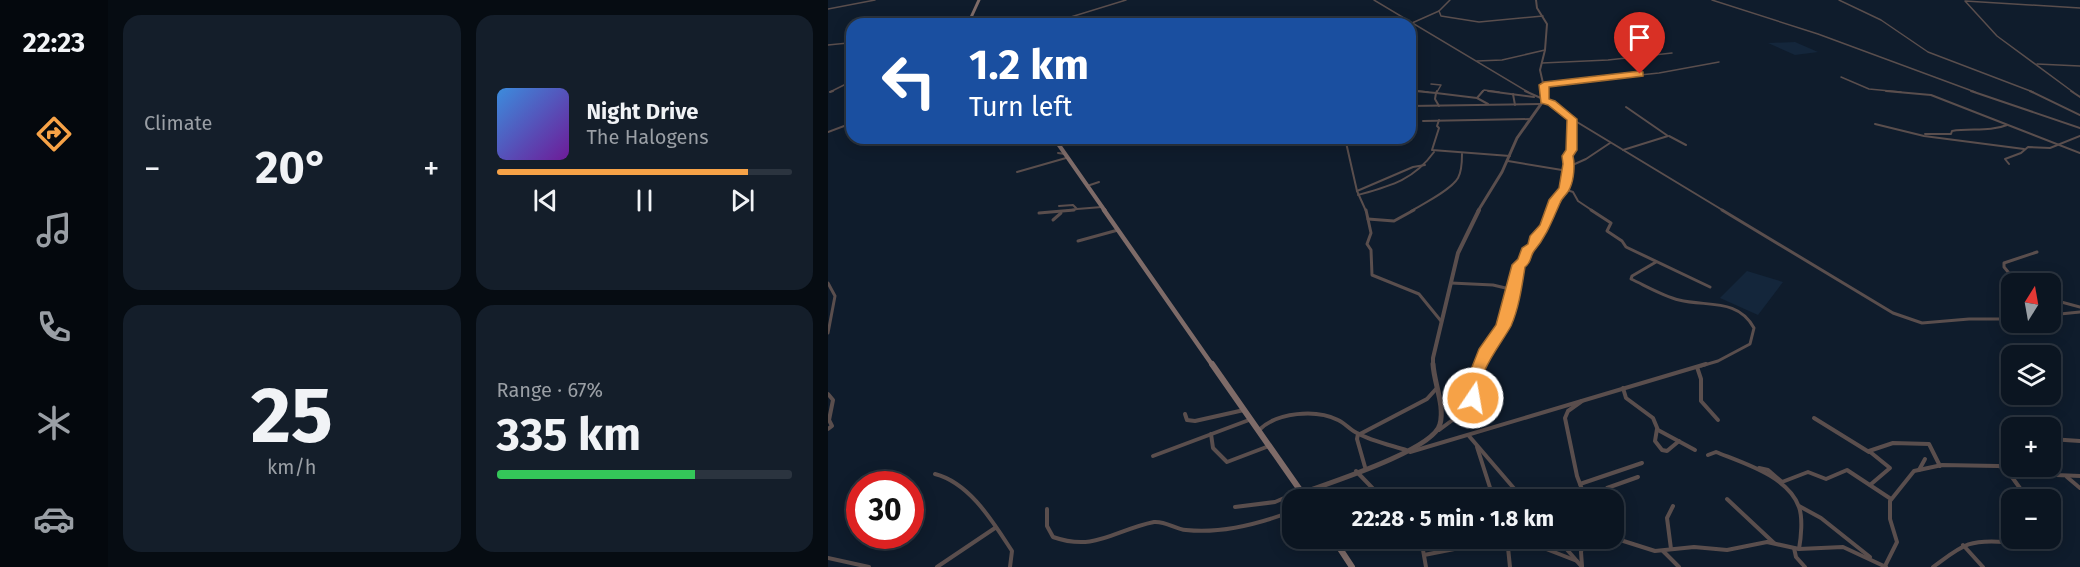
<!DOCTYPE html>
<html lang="en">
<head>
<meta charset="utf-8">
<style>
  body { margin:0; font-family:"Fira Sans",sans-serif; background:#141e2a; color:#f1f3f6; height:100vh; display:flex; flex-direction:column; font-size:22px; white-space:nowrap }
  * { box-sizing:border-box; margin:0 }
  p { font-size:20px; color:#9a9fa5 }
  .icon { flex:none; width:33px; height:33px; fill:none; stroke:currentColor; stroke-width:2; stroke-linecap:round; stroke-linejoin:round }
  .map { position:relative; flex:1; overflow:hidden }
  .drawer { display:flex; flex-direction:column; gap:15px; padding:15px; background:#060c12; width:720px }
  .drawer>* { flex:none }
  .top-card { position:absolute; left:18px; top:18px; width:570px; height:126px; border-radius:18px; box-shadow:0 3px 15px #0003,0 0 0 2px #2b343f; background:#1a4fa0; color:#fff; overflow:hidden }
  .needle { width:39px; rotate:11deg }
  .fabs { position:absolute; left:1173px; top:273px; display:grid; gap:12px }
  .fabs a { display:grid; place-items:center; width:60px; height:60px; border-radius:12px; background:#0b1521; box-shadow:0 3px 15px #0003,0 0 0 2px #2b343f; font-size:30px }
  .speed { position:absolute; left:18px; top:471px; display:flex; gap:12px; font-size:30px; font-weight:700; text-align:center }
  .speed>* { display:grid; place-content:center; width:78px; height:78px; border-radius:50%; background:#0b1521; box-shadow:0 3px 15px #0003,0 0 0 2px #2b343f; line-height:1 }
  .speed .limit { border:9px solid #d22; background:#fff; color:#111 }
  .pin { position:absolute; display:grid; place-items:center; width:51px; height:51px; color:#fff; margin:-62px -26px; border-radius:50% 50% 50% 0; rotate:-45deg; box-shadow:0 0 6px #0007 }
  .pin .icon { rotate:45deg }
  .me { position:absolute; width:66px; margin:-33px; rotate:12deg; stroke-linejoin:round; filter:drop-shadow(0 0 4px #0008) }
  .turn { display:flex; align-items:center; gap:21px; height:126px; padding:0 24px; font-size:27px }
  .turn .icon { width:78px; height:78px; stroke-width:2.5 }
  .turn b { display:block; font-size:42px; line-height:51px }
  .big { font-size:45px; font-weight:700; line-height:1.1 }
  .drawer .tile { flex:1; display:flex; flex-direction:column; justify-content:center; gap:9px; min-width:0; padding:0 21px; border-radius:18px; background:#141e2a }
  .drawer .dial { align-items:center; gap:0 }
  .dial b { font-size:78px; line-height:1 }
  .song { display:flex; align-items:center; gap:18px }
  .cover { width:72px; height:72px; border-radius:9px; background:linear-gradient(135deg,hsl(210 70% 55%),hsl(280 70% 35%)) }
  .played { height:6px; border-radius:3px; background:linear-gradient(90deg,#f6a247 85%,#2b343f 85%) }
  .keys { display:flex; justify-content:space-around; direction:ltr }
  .heat { display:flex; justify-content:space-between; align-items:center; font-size:33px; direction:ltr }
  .charge { height:9px; border-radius:4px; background:linear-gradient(90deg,#34c759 67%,#2b343f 0) }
  .drawer .tiles { flex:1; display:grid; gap:15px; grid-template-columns:repeat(2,1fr) }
  .trip { position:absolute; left:454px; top:489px; width:342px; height:60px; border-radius:18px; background:#0b1521; box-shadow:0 3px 15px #0003,0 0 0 2px #2b343f; font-weight:700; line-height:60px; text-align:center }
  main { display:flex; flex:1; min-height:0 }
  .tab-bar { display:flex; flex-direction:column; width:108px; justify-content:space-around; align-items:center; background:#04080d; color:#9a9fa5 }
  .tab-bar .icon { width:42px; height:42px }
  .tab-bar .selected { color:#f6a247 }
  .tab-bar b { font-size:27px; color:#f1f3f6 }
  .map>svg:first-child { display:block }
</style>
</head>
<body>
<main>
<nav class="tab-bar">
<b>22:23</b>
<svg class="icon selected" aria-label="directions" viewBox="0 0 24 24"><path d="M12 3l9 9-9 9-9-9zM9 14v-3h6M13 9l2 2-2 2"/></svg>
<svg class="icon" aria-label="music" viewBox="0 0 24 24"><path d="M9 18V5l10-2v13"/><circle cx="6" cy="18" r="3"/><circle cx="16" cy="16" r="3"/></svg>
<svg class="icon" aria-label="phone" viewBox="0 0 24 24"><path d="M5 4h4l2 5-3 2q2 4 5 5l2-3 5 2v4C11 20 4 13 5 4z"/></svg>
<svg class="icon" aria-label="climate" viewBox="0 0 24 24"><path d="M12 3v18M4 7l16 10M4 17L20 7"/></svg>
<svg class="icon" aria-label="car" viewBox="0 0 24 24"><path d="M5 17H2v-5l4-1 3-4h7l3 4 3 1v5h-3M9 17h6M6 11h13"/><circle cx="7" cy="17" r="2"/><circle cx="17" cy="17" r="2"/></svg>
</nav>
<section class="drawer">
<div class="tiles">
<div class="tile"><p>Climate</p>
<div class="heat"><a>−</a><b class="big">20°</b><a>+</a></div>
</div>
<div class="tile">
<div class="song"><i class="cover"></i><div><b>Night Drive</b><p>The Halogens</p></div></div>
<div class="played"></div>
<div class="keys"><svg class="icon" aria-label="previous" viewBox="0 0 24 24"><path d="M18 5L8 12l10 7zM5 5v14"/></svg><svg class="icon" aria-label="pause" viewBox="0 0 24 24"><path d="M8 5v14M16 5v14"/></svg><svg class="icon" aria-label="next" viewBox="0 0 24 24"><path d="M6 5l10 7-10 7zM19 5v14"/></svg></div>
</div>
<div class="tile dial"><b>25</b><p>km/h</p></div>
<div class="tile"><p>Range · 67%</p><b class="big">335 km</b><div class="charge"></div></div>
</div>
</section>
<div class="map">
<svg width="1252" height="567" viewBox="0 0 1252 567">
  <rect width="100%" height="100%" fill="#0f1c2c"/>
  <g fill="#14263b">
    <polygon points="967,42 990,52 967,55 940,43"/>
    <polygon points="919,271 955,282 930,315 892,298"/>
  </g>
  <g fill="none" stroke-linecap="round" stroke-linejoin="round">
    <g stroke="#5a4e4d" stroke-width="1.5">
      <polyline points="546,0 700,92"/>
      <polyline points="884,0 990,34 1147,92"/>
      <polyline points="1011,0 1053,20 1100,52 1205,92"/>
      <polyline points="0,9 47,0"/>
      <polyline points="611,11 613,16 651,22 715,16"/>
      <polyline points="584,23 611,11 622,0"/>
      <polyline points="220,24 298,0"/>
      <polyline points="0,45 20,43 24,47"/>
      <polyline points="649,61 674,60 717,50"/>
      <polyline points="714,63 780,60 844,53"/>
      <polyline points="1209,64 1252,66"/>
      <polyline points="1013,77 1041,89 1073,92"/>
      <polyline points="603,84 613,85 609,92"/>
      <polyline points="715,85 831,73 891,62"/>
      <polyline points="582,90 600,92"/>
      <polyline points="2,92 24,81"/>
      <polyline points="654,92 656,90 671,92"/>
      <polyline points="1245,92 1169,36 1137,1 1252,8"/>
    </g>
    <g stroke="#5a4e4d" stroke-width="2">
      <polyline points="587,91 608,93 607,99 611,106"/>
      <polyline points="655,91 649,98 660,104"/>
      <polyline points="660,91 706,97"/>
      <polyline points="697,91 724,103 744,119 896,211"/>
      <polyline points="1058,91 1103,95 1252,153"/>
      <polyline points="1143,91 1252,128"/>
      <polyline points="1202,91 1252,115"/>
      <polyline points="1243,91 1252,97"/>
      <polyline points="2,92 5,91"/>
      <polyline points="608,93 609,91"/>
      <polyline points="608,93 649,98"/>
      <polyline points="685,94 687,105"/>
      <polyline points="582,106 713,104"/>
      <polyline points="611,120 609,126 611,128 604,150 682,156"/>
      <polyline points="595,121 703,119"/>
      <polyline points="1047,124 1096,136 1196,149"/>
      <polyline points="0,132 24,123"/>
      <path d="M 1097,134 L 1123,134 L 1124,131 C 1143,128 1162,132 1179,125"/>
      <polyline points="841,136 858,145"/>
      <polyline points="517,138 529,191 538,211"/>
      <polyline points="795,150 840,136 798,107"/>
      <polyline points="230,153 237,154"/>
      <polyline points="680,161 740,171"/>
      <polyline points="1181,164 1177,159 1193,153 1200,147 1222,148 1252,136"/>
      <polyline points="740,167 758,159 782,143"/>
      <polyline points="189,172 238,158"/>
      <polyline points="259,186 271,182"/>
      <polyline points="736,189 745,192 750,201 765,211"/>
      <polyline points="529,191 585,167 597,165"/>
      <path d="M 530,195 C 562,186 586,180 606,152"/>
      <polyline points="231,206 245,205 249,209 274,207"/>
      <polyline points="238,211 249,209"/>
      <path d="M 583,211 C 595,204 623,190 630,178 C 634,171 634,162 634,154"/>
      <path d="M 723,211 C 730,191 745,180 739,156 L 744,150 L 744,119"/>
    </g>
    <g stroke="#5a4e4d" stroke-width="3">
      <polyline points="538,210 543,233 539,244 543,250 544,275 591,294 613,321"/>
      <polyline points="763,210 783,223 779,231 794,241 798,247 882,287"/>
      <polyline points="894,210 1065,313 1094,323 1141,319 1184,319"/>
      <polyline points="211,213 246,210"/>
      <polyline points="540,219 566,221 586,210"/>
      <polyline points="225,220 233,213"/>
      <polyline points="250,241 290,230"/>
      <path d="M 828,262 L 804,276 L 803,279 C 818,286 835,296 851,300 C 879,307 910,298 926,328 L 922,344 L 890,361 L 873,366"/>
      <polyline points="0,283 7,296 0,333"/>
      <polyline points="623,283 665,285 686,290"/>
      <polyline points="1190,284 1176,267 1176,263 1209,252"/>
      <polyline points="1222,299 1252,307"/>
      <polyline points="1222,315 1252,312"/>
      <path d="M 652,366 L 659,349 L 676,326 L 691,265 L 697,260 L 699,250 C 711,241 719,224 724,210"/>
    </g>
    <g stroke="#5a4e4d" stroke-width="4">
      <polyline points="869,367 873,379 873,401 890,420"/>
      <polyline points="795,388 798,398 825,418 830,430 867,450"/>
      <polyline points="0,394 5,400 1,420 4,426 0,429"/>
      <polyline points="754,401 740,411 737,418 749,476 758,500"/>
      <polyline points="357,414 359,420 367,421 416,410"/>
      <polyline points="986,418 1041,452"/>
      <polyline points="829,429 827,441 834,450 839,451 851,441"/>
      <path d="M 431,430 C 449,412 488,409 510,420 C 517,423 522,430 529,433 C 543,441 562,445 578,450"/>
      <polyline points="611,430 634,413 642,402 643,390 653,364"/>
      <polyline points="383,434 385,448 399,462 441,446"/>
      <polyline points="530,434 529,439 537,467"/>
      <polyline points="532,434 599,399 608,389"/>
      <polyline points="641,436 696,500"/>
      <polyline points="1222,439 1252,441"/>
      <polyline points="649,447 666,500"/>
      <polyline points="582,452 878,364"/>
      <path d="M 880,455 L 888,452 C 915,463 960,476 971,507 C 975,518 973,538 971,549"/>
      <polyline points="325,456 421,420"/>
      <polyline points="1176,466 1194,491 1197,500"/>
      <polyline points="1219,466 1225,475"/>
      <polyline points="931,468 940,470 954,482 980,472 998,479 1019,470 1063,499"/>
      <polyline points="1091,470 1097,459"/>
      <polyline points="528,471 556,500"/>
      <path d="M 107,474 C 142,483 165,522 184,551 L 182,567"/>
      <polyline points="1239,477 1252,488"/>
      <polyline points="752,484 814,463"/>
      <polyline points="1042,485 1062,468 1041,451 1065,443 1101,444 1112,466"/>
      <polyline points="899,499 946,543"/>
      <polyline points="768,500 779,488 810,477"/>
      <polyline points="971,506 993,518 1042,557"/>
      <polyline points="407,507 447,502 468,493 475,495"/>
      <path d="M 219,509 L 219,526 L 225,537 C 268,552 286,530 326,522 C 338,521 347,529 358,530 C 394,534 431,524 465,511"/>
      <polyline points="588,538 595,550 598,567"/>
      <polyline points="679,538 682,567"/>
      <polyline points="729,538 754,567"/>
      <polyline points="786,538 827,551 866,547 899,550 939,542 971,549 1015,547 1058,567"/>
      <polyline points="755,544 760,538"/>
      <polyline points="1135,545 1155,567"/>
      <polyline points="680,546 713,547 749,561"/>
      <polyline points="966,548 968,557 977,567"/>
      <polyline points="843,549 839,518 845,506"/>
      <polyline points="835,551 851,567"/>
      <polyline points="596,555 682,538"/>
      <polyline points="0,558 41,567"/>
      <polyline points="754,566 753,552 756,538"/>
      <polyline points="1057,566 1069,542 1062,519 1062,501 1086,471 1114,465 1170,466 1228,475 1252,476"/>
      <polyline points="109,567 167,528"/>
      <path d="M 1105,567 C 1134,546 1139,539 1177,542 L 1184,537"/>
    </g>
    <polyline stroke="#5a4e4d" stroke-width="2" points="708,0 709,8 719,24 717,50 712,70 717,92"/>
    <polyline stroke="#5a4e4d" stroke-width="3" points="650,211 674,172 689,138 718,97 717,91"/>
    <polyline stroke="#5a4e4d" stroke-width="4" points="605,366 605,358 630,253 651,210"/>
    <path stroke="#5a4e4d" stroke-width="5" d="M 474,493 C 501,483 606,450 612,424 C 617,406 606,383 605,364"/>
    <polyline stroke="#7e6b68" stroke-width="3" points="140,24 151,0"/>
    <polyline stroke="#7e6b68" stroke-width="4" points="226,138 277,211"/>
    <polyline stroke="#7e6b68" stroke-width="4.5" points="276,210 385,366"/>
    <g stroke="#7e6b68" stroke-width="6">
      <polyline points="384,364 479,500"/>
      <polyline points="505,538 524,567"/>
    </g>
  </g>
  <path fill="#f6a247" stroke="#a0692e" stroke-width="1.5" d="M 812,71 L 815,72 L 815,76 L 721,87 L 721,99 L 727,101 L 749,119 L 749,150 L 745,156 C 747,165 746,179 742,188 C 740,194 734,197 732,203 C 724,221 718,237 706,251 C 702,256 704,262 697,267 C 694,286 691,308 683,326 C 672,346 647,374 653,398 L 650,402 L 639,402 L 635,390 L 651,349 L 668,325 L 684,265 L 690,259 L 694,248 L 700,244 L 702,236 L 712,225 L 721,200 L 731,188 L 735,164 L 734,156 L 738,150 L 739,120 L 720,105 L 713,103 L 711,85 L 716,82 Z"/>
</svg>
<div class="fabs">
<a><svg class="needle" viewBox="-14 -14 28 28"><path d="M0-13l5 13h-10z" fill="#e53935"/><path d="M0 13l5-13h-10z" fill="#9a9fa5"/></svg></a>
<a><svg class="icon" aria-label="layers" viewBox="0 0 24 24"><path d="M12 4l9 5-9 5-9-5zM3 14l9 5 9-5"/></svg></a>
<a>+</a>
<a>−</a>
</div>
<div class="speed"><div class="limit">30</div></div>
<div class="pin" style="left:812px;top:74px;background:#d93025"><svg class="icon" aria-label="arrive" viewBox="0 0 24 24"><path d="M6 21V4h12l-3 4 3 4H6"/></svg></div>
<svg class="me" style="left:645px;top:398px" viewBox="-20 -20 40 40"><circle r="17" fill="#f6a247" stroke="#fff" stroke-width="3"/><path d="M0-11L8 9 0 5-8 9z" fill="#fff"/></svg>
<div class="trip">22:28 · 5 min · 1.8 km</div>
<div class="top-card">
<div class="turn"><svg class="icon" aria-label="left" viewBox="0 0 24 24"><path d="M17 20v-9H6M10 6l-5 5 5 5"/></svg><div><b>1.2 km</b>Turn left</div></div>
</div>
</div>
</main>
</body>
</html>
